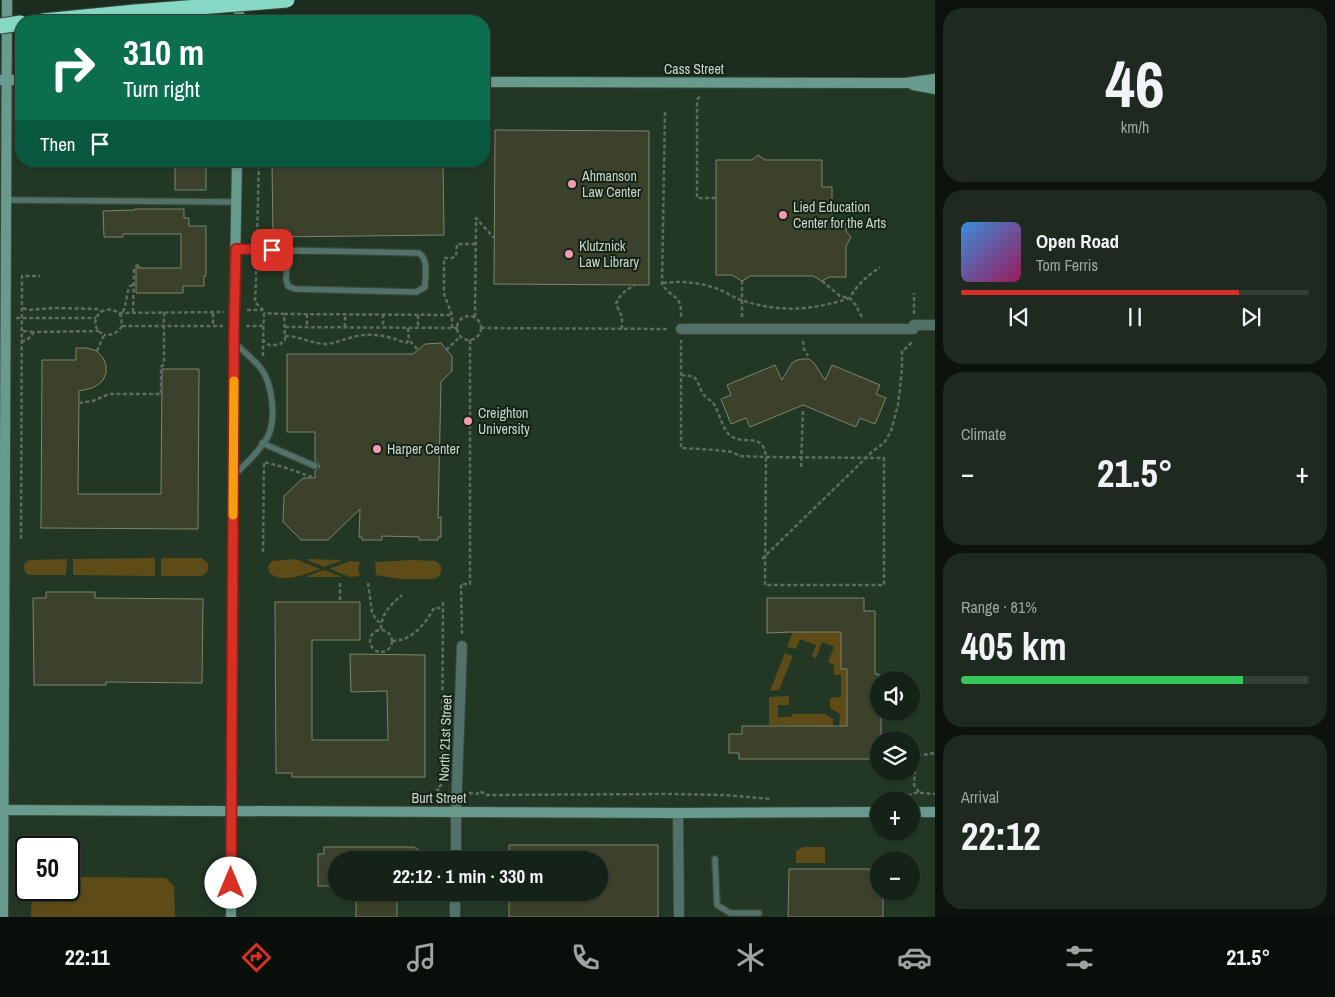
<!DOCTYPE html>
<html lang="en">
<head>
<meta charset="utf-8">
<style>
  body { margin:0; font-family:"Archivo Narrow",sans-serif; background:#1e2a20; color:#f1f3f6; height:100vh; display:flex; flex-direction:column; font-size:19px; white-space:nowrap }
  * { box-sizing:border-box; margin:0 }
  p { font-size:16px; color:#9da4a1 }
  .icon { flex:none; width:28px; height:28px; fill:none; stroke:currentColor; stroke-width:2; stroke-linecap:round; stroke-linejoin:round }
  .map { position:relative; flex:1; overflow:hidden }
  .drawer { display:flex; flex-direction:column; gap:8px; padding:8px; background:#0c130d; width:400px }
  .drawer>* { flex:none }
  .guide { position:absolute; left:15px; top:15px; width:475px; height:152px; border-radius:20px; box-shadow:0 1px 4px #0004,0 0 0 1px #343f36; background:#0b6e4f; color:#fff; overflow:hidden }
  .tools { position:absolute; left:870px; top:671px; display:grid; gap:10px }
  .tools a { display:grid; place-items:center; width:50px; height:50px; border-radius:50%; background:#152217; box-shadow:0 1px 4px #0004,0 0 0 1px #343f36; font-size:25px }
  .speed { position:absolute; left:15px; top:836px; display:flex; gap:10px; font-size:25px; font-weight:700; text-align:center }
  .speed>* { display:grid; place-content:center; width:65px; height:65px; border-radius:50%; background:#152217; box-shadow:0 1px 4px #0004,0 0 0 1px #343f36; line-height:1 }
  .speed .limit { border:2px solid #111; border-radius:8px; background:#fff; color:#111 }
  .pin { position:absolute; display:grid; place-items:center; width:42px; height:42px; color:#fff; margin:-21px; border-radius:10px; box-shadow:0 2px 8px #0006 }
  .me { position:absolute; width:55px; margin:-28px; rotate:0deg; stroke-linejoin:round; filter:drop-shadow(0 0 4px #0008) }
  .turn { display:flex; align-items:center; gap:18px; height:105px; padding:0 25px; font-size:22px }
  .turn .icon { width:65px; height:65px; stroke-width:2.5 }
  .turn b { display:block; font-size:35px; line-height:42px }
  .then { display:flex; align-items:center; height:48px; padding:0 25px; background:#0003; gap:10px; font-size:19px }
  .big { font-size:38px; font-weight:800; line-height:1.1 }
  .drawer .widget { flex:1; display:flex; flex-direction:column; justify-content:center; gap:8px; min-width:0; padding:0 18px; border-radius:20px; background:#1e2a20 }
  .drawer .dial { align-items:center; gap:0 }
  .dial b { font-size:65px; line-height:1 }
  .song { display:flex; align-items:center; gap:15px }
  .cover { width:60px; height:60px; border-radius:8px; background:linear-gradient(135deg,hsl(210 70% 55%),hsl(330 70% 35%)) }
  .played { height:5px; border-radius:2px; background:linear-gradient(90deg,#d93025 80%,#343f36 80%) }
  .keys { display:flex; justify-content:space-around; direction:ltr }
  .heat { display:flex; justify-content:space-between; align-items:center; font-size:28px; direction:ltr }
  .charge { height:8px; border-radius:4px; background:linear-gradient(90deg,#34c759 81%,#343f36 0) }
  .trip { position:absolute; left:328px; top:851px; width:280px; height:50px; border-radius:25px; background:#152217; box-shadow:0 1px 4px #0004,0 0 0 1px #343f36; font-weight:800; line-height:50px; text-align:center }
  .tabs { display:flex; height:80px; justify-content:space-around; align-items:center; background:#080e09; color:#9da4a1 }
  .tabs .icon { width:35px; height:35px }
  .tabs .current { color:#d93025 }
  .tabs b { font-size:22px; color:#f1f3f6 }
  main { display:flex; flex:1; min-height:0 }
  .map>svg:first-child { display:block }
</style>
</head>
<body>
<main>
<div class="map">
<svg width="935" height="917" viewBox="0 0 935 917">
  <rect width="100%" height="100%" fill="#1c2d1f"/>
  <path fill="#223825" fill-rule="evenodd" d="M 0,80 L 21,80 L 21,161 L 484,161 L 484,82 L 935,83 L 935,917 L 0,917 ZM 879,680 L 911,680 L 911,712 L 879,712 ZM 879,740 L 911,740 L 911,772 L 879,772 ZM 879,800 L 911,800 L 911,832 L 879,832 ZM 26,848 L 69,848 L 69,890 L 26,890 ZM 336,860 L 599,860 L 599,892 L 336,892 ZM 879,860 L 911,860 L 911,892 L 879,892 Z"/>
  <g fill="#5e4c18">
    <polygon points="155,558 155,576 73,575 73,559"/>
    <polygon points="161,558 201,558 207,562 209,569 205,574 201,576 161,576"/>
    <path d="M 67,559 L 66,575 L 29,575 C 24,573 23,568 25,563 L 29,560 Z"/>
    <path d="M 296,559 L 320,569 C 306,574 281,585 269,572 L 268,566 L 272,561 Z"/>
    <polygon points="308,559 340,560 341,561 324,567 307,560"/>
    <path d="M 413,560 L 436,561 L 441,566 C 442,573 440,578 433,579 L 400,579 L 375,575 L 376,570 L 375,562 Z"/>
    <polygon points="351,561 360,562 358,570 360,576 350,577 330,569 331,568"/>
    <polygon points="324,570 340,576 341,577 307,577 307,576"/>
    <polygon points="793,632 841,632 841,669 851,669 847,732 839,729 840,714 830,708 830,698 841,697 841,675 834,675 834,665 828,662 834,647 822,642 816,658 812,656 816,645 800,639 796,649 787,647"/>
    <polygon points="785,653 793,656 779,690 770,691"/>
    <polygon points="789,696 789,705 778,705 778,717 791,717 792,714 825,714 833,719 833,729 827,726 769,725 769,697"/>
    <polygon points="803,847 825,847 825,863 796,863 796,851"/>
    <polygon points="69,856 77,856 79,877 166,878 174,886 175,917 31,917 32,890 69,890"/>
  </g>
  <g fill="#3c412c" stroke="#7e846d">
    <polygon points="495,130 649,131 649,285 494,284"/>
    <polygon points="758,155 765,160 822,160 822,187 832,187 832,219 846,219 846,231 851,237 846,246 846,277 829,277 822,281 813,276 750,276 742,281 732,275 716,275 716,160 752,160"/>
    <rect x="175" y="161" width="31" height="29"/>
    <polygon points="272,161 443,161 444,235 273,237"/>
    <polygon points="135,209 184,209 184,218 189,218 189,226 206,226 206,276 204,276 204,286 183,286 183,293 136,293 136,268 181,268 181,234 123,234 123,237 104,237 103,211 135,210"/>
    <polygon points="441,343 452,356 452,371 441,382 438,518 441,517 441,537 438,537 438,540 419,540 419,537 382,536 382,540 362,540 362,537 359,537 360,509 328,540 301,540 283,522 284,496 303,478 315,478 315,471 318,469 320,466 318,463 315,461 315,432 287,432 287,354 413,354 425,344"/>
    <polygon points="76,348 87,348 97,351 103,358 106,365 106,373 103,380 99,384 92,388 79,391 78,494 161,494 162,369 199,369 198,529 41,528 42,360 76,360"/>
    <polygon points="803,359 809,359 814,363 825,380 832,365 880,385 876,394 886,398 875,424 860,418 856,427 803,405 750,427 746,418 731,424 721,399 731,395 727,385 775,365 782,380 792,363 797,360"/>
    <polygon points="46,592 95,592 95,598 203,599 202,683 106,682 106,685 34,685 33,598 46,598"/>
    <polygon points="767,598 864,598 864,611 875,611 875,674 879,674 879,712 881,712 881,740 879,740 879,759 739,759 739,753 729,753 729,734 742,734 742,726 847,726 847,669 841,669 841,632 791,632 767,633"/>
    <polygon points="275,602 360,602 360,640 312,640 312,740 388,740 387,691 351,692 350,654 425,655 425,777 292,777 292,773 276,773"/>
    <polygon points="509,845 658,845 658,917 509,917 509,892 599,892 599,860 509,860"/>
    <polygon points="324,847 414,847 434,860 336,860 336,886 318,886 318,854 324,854"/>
    <polygon points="789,869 879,869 879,892 883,892 883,917 788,917"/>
    <rect x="356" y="892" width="41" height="25"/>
  </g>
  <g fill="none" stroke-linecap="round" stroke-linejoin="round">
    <defs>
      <g id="lane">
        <polyline points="7,200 237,202"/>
        <path d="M 236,249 L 419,253 C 429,260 425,276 425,287 L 416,292 L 295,289 L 288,286 L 286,279 L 288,251"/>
        <polyline points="262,443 315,466"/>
        <path d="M 233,476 C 244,466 263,447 269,434 C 276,416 272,385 262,370 C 255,360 243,351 234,342"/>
        <polyline points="715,859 717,905 730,913 759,913"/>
      </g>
      <g id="street">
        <polyline points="681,329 913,329 914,325 935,325"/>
        <polyline points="678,813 679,917"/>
        <polyline points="456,860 456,812 462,646"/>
        <polyline points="455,917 455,892"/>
      </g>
      <g id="secondary">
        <polyline points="239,21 239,0"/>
        <polyline points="0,80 21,80"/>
        <polyline points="484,82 905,83 935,79"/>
        <polyline points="913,85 935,89"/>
        <polyline points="0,810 678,813 879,812"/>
        <polyline points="911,812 935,812"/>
        <polyline points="3,917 7,0"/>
        <polyline points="231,917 234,326 237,161"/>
      </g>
      <polyline id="highway" points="43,21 135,12"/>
    </defs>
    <use href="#lane" stroke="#38483b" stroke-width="8"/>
    <use href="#street" stroke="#38483b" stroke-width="12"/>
    <use href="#secondary" stroke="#38483b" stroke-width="12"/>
    <use href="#highway" stroke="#38483b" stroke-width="17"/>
    <g stroke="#5e6c60" stroke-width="2.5" stroke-dasharray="4 2.5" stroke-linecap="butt">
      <polyline points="700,97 698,98 697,102 697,198 716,198"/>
      <path d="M 665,112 L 662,284 C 672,300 682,293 681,317"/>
      <polyline points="257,240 259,161"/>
      <polyline points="256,258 256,281 255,302 263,310 264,313 263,340 269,345 279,345 285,340 284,314 264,313"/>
      <polyline points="822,281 840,296 849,298"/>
      <path d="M 663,283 C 680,281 696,282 712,287 C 724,290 733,298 744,301 C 782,313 813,310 850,298"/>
      <polyline points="23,308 28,310 54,308 99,309 101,311"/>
      <polyline points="247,310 263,310"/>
      <path d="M 123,312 C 127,303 126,293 130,286 L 134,285"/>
      <polyline points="133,312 134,268 139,264 139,268"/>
      <polyline points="119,313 224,312"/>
      <polyline points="213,313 213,326"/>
      <polyline points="284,314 452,315"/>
      <polyline points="307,314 307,327"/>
      <polyline points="383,314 383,327"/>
      <polyline points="914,314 914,293"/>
      <polyline points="418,315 418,328"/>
      <circle cx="469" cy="328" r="12"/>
      <polyline points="475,317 476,218 494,238"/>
      <polyline points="742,317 742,281"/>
      <path d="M 862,317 L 855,304 L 850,298 C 857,284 868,276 880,267"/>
      <polyline points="16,318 96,318"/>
      <polyline points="122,326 223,326"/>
      <polyline points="246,326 263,326"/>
      <polyline points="285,327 458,328"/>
      <polyline points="345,327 345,314"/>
      <polyline points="408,328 409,340"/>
      <polyline points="452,328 452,315 444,294 444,258 452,258 456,256 457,244 475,244"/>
      <polyline points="481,328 669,329"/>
      <path d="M 622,329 L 622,317 L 616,304 C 620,294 626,290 635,285"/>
      <polyline points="23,331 34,332"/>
      <path d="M 285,336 C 299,336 312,344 327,344 C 336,343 344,339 353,337 C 372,332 388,336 406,343 L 409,340 L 418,350"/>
      <path d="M 21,341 C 28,341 30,337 34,332 L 99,331"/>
      <polyline points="803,341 804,349 808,356"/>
      <polyline points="446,350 461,336"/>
      <path d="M 97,351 L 104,335 C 82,322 107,298 121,316 L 122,326 C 117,333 113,335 104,335"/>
      <polyline points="263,356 263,340"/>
      <path d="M 681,375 C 704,375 694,386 707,398 C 710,401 713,402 715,406 C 720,415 723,431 731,436 C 745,446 763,431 766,457 L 765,585 L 884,585 L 884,458 L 766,457 L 740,456 L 732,452 L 715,450 L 681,448 C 681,412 681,376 681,340"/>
      <polyline points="79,403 93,401 109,394 161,394 161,367 164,364 164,312"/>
      <polyline points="801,467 803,410"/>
      <polyline points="21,539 22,276 40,276"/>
      <polyline points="263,552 264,462 283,467 315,478"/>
      <polyline points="762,559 872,452 884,443 891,431 898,405 902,369 902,350 908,347 913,340"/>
      <polyline points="340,583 340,602"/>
      <polyline points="368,583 372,612 376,620 381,623"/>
      <polyline points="443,602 442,777 441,785 437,789 441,793 446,793"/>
      <path d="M 381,629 C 381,614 391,604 402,595"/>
      <circle cx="381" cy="641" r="11"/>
      <polyline points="462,634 461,584 470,584 470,339"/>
      <path d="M 392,641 C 412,641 425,624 434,608 L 443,608"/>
      <polyline points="919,792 914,785 916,756 935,753"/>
      <polyline points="469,793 477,794 480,791 486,795 669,794 724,795 771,799"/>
      <polyline points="882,800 905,796 919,792 922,793 935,794"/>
    </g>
    <use href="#lane" stroke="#527169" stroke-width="5.5"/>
    <use href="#street" stroke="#527169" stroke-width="10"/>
    <use href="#secondary" stroke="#689b8e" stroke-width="10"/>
    <use href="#highway" stroke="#86d7c4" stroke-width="15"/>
    <defs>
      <g id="highway-bridge">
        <polyline points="135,12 287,0"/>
        <polyline points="0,26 21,23"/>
      </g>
    </defs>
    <use href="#highway-bridge" stroke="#38483b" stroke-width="17" stroke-linecap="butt"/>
    <use href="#highway-bridge" stroke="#86d7c4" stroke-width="15"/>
  </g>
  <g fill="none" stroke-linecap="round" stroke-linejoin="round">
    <defs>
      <polyline id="route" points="231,883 234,326 236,249 272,250"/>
    </defs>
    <use href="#route" stroke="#8d1f18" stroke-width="12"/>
    <use href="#route" stroke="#d93025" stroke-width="9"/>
    <polyline stroke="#f59e0b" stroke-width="9" points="233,515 234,381"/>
  </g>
  <g fill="#f19ab1" stroke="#132315" stroke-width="2">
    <circle cx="572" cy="184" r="5"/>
    <circle cx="783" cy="215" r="5"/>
    <circle cx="569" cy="254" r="5"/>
    <circle cx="468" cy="421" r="5"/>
    <circle cx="377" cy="449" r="5"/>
  </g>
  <g text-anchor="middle" stroke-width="4" stroke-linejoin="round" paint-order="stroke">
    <g font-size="14" fill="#cad4cb" stroke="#132315">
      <text x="694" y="74">Cass Street</text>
      <text transform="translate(445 738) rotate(-88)" y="5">North 21st Street</text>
      <text x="439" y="803">Burt Street</text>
    </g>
    <g font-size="14" fill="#cad4cb" stroke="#132315" text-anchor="start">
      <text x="582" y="181">Ahmanson<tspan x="582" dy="16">Law Center</tspan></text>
      <text x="793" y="212">Lied Education<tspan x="793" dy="16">Center for the Arts</tspan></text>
      <text x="579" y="251">Klutznick<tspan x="579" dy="16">Law Library</tspan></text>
      <text x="478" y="418">Creighton<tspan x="478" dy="16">University</tspan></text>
      <text x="387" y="454">Harper Center</text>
    </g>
  </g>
</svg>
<div class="tools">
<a><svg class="icon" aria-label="sound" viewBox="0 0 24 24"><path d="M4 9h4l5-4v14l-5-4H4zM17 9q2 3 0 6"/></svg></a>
<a><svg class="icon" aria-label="layers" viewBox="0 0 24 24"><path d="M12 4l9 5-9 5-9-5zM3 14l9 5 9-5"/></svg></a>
<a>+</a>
<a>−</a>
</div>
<div class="speed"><div class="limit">50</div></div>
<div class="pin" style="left:272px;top:250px;background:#d93025"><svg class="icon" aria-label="arrive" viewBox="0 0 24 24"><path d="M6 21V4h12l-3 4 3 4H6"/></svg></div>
<svg class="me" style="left:231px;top:883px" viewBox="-20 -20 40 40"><circle r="19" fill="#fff"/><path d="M0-13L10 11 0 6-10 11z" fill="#d93025"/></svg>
<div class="trip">22:12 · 1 min · 330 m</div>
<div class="guide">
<div class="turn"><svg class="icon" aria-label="right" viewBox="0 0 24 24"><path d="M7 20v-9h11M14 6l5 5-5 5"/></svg><div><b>310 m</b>Turn right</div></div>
<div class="then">Then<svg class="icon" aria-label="arrive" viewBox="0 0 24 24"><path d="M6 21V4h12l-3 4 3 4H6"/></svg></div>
</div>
</div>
<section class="drawer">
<div class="widget dial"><b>46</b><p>km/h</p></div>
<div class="widget">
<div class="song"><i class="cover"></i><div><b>Open Road</b><p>Tom Ferris</p></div></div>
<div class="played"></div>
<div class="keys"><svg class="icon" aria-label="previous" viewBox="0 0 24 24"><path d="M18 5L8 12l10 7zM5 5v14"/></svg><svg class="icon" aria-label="pause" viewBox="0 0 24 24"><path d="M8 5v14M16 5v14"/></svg><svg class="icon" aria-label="next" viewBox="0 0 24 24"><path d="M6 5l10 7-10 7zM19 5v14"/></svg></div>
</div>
<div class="widget"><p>Climate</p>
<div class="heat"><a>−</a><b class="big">21.5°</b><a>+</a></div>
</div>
<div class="widget"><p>Range · 81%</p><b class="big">405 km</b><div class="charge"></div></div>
<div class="widget"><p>Arrival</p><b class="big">22:12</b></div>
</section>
</main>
<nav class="tabs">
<b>22:11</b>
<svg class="icon current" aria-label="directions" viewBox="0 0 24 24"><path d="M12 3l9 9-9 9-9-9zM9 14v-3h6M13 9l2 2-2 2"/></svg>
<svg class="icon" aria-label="music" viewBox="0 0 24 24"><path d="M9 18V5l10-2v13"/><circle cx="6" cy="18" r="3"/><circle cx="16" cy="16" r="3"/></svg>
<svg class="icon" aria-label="phone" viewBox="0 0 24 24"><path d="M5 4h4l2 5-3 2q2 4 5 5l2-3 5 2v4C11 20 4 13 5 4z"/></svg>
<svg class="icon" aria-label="climate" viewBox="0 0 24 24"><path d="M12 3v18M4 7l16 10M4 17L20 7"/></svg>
<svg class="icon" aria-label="car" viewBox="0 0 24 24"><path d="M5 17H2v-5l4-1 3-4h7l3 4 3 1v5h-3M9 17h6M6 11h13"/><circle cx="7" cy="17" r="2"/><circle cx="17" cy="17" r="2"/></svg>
<svg class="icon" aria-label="filters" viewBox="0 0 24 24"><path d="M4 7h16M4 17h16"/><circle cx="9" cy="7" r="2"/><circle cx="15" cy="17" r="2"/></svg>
<b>21.5°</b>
</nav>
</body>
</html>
